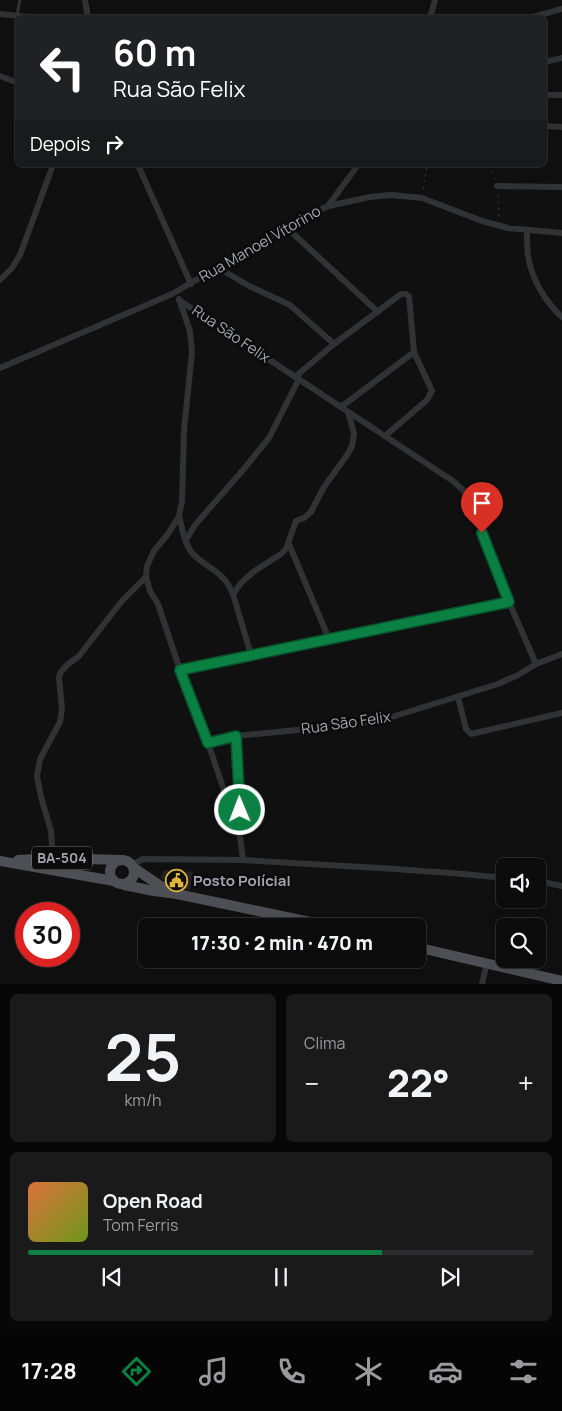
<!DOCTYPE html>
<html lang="pt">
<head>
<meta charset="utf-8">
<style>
  body { margin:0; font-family:Manrope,sans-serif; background:#1a1a1b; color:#f1f3f6; height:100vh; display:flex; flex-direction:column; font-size:19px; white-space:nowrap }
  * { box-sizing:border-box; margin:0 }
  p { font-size:16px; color:#9a9b9d }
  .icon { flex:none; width:28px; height:28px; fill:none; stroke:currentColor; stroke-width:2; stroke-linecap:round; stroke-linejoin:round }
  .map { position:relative; height:984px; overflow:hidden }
  .drawer { display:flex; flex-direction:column; gap:10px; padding:10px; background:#070707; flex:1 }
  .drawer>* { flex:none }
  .hud { position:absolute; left:15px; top:15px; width:532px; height:152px; border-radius:8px; box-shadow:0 5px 20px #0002,0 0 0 1px #2c2c2e; background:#202124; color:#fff; overflow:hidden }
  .tools { position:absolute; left:496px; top:858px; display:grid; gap:10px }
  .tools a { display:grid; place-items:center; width:50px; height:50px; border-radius:8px; background:#0c0c0d; box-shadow:0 5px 20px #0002,0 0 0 1px #2c2c2e; font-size:25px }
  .speed { position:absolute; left:15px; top:902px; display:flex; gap:10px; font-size:25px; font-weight:700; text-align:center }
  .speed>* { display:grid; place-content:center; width:65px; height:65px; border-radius:50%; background:#0c0c0d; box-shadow:0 5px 20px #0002,0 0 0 1px #2c2c2e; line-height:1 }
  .speed .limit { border:8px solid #d22; background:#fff; color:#111 }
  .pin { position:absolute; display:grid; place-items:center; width:42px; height:42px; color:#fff; margin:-51px -21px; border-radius:50% 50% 50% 0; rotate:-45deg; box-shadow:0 0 5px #0007 }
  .pin .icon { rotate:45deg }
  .me { position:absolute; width:55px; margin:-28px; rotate:359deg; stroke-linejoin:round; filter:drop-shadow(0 0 4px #0008) }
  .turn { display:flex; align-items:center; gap:18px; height:105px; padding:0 15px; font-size:22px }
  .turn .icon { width:65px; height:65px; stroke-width:2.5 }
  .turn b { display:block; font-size:35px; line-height:42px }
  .then { display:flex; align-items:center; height:48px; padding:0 15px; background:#0003; gap:10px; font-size:19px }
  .big { font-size:38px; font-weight:800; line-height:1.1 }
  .drawer .widget { flex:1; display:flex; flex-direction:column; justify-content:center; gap:8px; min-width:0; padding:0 18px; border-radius:8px; background:#1a1a1b }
  .drawer .dial { align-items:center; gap:0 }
  .dial b { font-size:65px; line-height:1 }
  .song { display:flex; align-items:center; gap:15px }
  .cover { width:60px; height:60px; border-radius:8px; background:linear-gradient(135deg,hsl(20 70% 55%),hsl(80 70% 35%)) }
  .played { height:5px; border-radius:2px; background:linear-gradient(90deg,#0b8043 70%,#2c2c2e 70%) }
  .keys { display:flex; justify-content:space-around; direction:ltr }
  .heat { display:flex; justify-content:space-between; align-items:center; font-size:28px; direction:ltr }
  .drawer .tiles { flex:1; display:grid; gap:10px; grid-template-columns:1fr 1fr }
  .widget:last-child { grid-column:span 2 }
  .trip { position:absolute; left:138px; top:918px; width:288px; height:50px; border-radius:8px; background:#0c0c0d; box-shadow:0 5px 20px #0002,0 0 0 1px #2c2c2e; font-weight:800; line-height:50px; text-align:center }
  .dock { display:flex; height:80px; justify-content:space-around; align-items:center; background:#050505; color:#9a9b9d }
  .dock .icon { width:35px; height:35px }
  .dock .current { color:#0b8043 }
  .dock b { font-size:22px; color:#f1f3f6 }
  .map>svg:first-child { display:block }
</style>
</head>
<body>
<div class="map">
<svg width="562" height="984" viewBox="0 0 562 984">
  <rect width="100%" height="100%" fill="#101011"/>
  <polygon fill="#232325" points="165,870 193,872 190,890 175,887 161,878 161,875"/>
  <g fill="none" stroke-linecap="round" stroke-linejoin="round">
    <g stroke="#38393d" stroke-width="1" stroke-dasharray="2.5 4" stroke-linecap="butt">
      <polyline points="490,165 495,179"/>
      <polyline points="423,189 427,165"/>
      <polyline points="498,195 499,218"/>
    </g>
    <polyline stroke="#313236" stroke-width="3" points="17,15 20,0"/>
    <g stroke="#313236" stroke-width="6">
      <polyline points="85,0 88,18"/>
      <polyline points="0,14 38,18"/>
      <polyline points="430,18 435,0"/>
      <polyline points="529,18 562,9"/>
      <polyline points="545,62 562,58"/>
      <polyline points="0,76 18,83"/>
      <polyline points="545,95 562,95"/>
      <polyline points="545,126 562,127"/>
      <polyline points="138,165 191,284"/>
      <polyline points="497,186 562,187"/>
      <polyline points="328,206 358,165"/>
      <polyline points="286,227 378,312"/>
      <path d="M 527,230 C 527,238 527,247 528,255 C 531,278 545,302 562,317"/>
      <polyline points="217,267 249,286 290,305 334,344"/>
      <polyline points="0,280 12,268 20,255 53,165"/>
      <polyline points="179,299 190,331 192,352 184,430 182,501 179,516 168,534 154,551 147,566 146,577 150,591 158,604 180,670 208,743 230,808 238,822 243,860"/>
      <polyline points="179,300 453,481 463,490 474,513 509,602 536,664"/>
      <polyline points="0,368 172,294 286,227 328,206 370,197 391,195 422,198 482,221 508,228 562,233"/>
      <polyline points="295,377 334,344 401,294 406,294 409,296 414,352 432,391 427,400 385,436"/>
      <polyline points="341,407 414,352"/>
      <path d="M 179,516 C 182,527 184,543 192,553 C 200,562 211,567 220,575 C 226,580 230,587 233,594 L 251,655"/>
      <polyline points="186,540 195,525 243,470 269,438 299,379"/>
      <polyline points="289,544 329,639"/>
      <polyline points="233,594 241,583 253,572 281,554 286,549 296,521 304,518 311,512 324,487 347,455 352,446 354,434 348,412"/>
      <polyline points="180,670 509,602"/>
      <polyline points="458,697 466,729 471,734 562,713"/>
      <polyline points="236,736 240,802 238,822"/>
      <polyline points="208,743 236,736 339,726 382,720 498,684 518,675 536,664 562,654"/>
      <polyline points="53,858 51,831 41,797 37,776 40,759 60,722 62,709 59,678 60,673 67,665 79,656 121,602 146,577"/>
      <polyline points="132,865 143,859 243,860 396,869 463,874 505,878"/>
      <polyline points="538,881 562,886"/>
      <polyline points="482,984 487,963"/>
    </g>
    <g stroke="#4e4f55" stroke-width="10">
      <circle cx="122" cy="872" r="12"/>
      <polyline points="18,860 53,858 120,860"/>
      <polyline points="0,861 114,881"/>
      <polyline points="134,868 159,885 169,890"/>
      <polyline points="124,885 154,891 177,894 329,926"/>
      <polyline points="416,947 562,981"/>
    </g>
  </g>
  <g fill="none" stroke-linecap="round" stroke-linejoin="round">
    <defs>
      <polyline id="route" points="240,810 236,736 208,743 180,670 509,602 482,533"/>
    </defs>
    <use href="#route" stroke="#07532c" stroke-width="12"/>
    <use href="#route" stroke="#0b8043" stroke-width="9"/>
  </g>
  <defs>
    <symbol id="civic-ring" viewBox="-11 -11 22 22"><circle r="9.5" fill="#0b0b0c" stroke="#dfb43a" stroke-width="1.5"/><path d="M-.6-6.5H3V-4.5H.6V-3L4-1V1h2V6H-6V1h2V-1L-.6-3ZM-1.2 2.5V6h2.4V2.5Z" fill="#dfb43a"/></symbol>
  </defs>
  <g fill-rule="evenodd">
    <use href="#civic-ring" x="164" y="868" width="25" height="25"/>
  </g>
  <g text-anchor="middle" stroke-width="5" stroke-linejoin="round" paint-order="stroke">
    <rect fill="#0b0b0c" stroke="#757880" stroke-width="1" x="32" y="846.5" width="60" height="23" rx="4"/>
    <g font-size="14" font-weight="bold" fill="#a3a6b1">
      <text x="62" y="863">BA-504</text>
    </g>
    <g font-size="15" fill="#a3a6b1" stroke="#0b0b0c">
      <text transform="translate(260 244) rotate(-30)" y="5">Rua Manoel Vitorino</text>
      <text transform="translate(231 334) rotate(34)" y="5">Rua São Felix</text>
      <text transform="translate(346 723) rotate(-8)" y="5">Rua São Felix</text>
    </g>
    <g font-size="15" font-weight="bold" fill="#a3a6b1" stroke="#0b0b0c" text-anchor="start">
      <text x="193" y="886">Posto Polícial</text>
    </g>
  </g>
</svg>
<div class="tools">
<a><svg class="icon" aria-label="sound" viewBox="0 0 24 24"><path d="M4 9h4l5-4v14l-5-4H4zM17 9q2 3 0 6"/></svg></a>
<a><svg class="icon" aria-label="search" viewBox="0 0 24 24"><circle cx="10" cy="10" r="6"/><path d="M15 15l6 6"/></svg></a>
</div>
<div class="speed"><div class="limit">30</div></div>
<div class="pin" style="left:482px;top:533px;background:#d93025"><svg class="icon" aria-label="arrive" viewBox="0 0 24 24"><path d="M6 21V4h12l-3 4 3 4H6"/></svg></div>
<svg class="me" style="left:240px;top:810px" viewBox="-20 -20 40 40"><circle r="17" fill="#0b8043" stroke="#fff" stroke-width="3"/><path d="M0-11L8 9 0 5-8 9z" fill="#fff"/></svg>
<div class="trip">17:30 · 2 min · 470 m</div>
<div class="hud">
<div class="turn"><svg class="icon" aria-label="left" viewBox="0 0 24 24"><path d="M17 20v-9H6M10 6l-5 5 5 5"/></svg><div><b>60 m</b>Rua São Felix</div></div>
<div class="then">Depois<svg class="icon" aria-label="right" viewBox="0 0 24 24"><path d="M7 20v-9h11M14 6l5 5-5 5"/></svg></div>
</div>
</div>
<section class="drawer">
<div class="tiles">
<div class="widget dial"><b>25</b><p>km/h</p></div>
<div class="widget"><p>Clima</p>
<div class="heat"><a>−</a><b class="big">22°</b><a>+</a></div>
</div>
<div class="widget">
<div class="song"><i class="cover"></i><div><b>Open Road</b><p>Tom Ferris</p></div></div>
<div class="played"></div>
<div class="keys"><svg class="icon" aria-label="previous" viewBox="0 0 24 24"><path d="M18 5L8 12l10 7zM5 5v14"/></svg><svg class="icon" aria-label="pause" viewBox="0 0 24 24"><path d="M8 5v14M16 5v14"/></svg><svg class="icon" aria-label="next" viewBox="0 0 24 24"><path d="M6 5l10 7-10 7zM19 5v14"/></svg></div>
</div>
</div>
</section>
<nav class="dock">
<b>17:28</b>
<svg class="icon current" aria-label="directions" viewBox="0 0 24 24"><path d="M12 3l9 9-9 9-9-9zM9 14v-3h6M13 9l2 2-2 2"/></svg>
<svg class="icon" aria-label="music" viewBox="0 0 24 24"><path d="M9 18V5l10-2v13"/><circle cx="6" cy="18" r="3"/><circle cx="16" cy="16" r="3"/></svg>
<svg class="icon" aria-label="phone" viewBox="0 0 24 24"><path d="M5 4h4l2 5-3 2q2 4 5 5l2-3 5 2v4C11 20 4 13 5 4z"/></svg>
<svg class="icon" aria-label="climate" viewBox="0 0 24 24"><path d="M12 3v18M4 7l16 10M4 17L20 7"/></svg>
<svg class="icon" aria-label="car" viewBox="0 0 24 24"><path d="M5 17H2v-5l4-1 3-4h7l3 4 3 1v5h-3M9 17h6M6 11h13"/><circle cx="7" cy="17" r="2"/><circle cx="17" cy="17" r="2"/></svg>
<svg class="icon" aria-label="filters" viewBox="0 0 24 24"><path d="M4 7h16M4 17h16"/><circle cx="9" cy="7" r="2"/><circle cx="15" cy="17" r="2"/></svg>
</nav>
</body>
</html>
